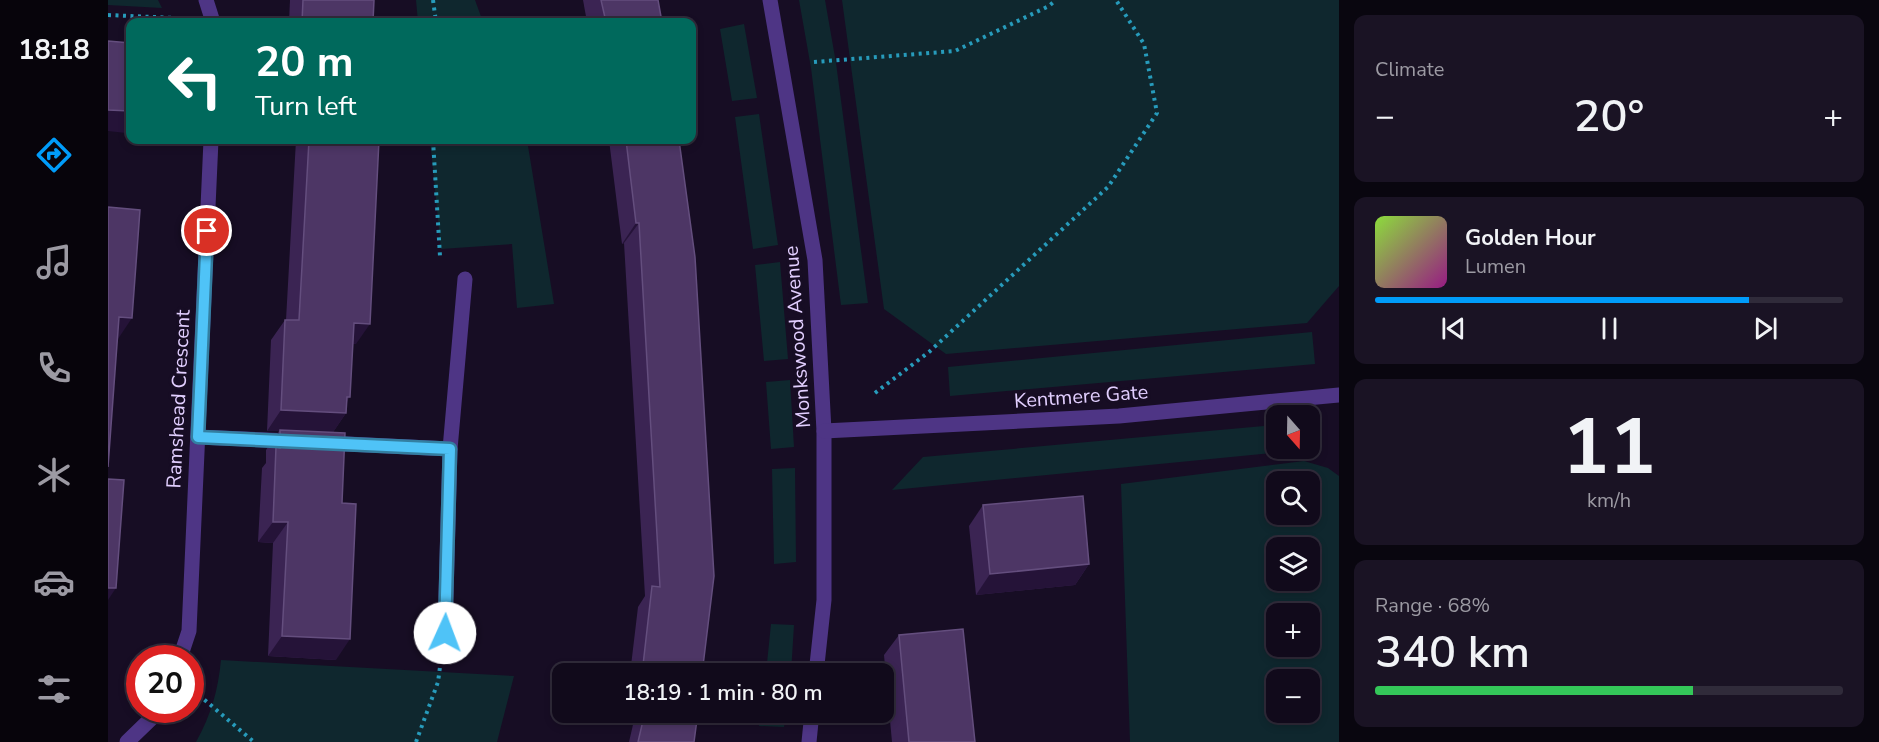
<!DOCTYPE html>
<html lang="en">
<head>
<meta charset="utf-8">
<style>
  body { margin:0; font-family:"Nunito Sans",sans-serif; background:#1a1324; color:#f1f3f6; height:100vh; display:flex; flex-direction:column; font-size:22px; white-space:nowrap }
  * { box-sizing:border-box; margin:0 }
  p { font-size:20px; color:#9c9aa3 }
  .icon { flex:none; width:33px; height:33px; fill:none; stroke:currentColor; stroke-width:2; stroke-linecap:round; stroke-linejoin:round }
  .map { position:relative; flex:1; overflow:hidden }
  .panel { display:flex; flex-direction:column; gap:15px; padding:15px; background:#09060f; width:540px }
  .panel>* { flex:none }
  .top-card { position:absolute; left:18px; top:18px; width:570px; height:126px; border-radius:12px; box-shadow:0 3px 9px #0003,0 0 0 2px #302b3a; background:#00695c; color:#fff; overflow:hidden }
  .needle { width:39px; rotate:160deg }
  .tools { position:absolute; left:1158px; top:405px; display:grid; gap:12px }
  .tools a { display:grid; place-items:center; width:54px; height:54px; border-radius:12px; background:#110a1b; box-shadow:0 3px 9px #0003,0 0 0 2px #302b3a; font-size:30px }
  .speed { position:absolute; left:18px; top:645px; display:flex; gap:12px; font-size:30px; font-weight:700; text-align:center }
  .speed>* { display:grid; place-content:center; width:78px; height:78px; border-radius:50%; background:#110a1b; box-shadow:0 3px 9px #0003,0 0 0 2px #302b3a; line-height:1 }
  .speed .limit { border:9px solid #d22; background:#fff; color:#111 }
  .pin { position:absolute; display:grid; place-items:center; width:51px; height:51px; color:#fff; margin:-26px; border:3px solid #fff; border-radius:50%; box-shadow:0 2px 6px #0007 }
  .me { position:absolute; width:66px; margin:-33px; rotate:2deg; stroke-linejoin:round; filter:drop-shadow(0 0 4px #0008) }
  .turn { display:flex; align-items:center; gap:21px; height:126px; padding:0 30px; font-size:27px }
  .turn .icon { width:78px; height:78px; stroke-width:2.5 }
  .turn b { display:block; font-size:42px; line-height:51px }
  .big { font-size:45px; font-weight:600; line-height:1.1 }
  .panel .widget { flex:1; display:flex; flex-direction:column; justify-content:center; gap:9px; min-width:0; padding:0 21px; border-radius:12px; background:#1a1324 }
  .panel .dial { align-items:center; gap:0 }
  .dial b { font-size:78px; line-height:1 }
  .song { display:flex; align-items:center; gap:18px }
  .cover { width:72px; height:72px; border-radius:9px; background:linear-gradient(135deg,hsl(90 70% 55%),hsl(310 70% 35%)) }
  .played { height:6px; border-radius:3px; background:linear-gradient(90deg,#009cfa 80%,#302b3a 80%) }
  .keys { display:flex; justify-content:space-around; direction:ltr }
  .heat { display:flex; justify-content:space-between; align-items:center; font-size:33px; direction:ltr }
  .charge { height:9px; border-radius:4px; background:linear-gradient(90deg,#34c759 68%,#302b3a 0) }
  .trip { position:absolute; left:444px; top:663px; width:342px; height:60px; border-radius:12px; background:#110a1b; box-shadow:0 3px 9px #0003,0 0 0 2px #302b3a; font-weight:600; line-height:60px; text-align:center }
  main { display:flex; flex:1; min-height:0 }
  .menu { display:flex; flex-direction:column; width:108px; justify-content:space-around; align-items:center; background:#07040b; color:#9c9aa3 }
  .menu .icon { width:42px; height:42px }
  .menu .on { color:#009cfa }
  .menu b { font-size:27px; color:#f1f3f6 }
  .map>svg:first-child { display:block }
</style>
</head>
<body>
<main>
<nav class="menu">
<b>18:18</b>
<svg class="icon on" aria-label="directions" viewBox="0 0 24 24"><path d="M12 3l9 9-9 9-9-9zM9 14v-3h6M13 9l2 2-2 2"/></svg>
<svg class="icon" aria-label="music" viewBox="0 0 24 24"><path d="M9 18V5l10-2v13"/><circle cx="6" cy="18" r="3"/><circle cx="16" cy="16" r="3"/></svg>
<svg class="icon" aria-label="phone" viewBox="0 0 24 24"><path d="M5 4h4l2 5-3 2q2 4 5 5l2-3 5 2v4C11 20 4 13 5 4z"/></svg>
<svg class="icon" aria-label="climate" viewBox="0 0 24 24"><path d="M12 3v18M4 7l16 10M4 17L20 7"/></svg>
<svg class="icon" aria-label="car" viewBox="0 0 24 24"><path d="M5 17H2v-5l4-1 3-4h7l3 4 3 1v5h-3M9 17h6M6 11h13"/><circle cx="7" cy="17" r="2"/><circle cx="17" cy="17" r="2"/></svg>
<svg class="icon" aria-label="filters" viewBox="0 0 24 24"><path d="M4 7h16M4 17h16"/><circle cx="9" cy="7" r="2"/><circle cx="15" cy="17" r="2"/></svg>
</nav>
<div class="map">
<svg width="1231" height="742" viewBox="0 0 1231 742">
  <rect width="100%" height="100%" fill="#170d24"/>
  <g fill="#0f272e" fill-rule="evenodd">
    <polygon points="0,0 50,0 54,8 0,5"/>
    <polygon points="308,0 367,0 375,22 310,22"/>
    <polygon points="691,0 717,0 728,63 760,303 733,305 703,68"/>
    <polygon points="734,0 1231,0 1231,286 1199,323 838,354 776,309"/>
    <polygon points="636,24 649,98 624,101 612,29"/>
    <polygon points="651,114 670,245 645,249 627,117"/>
    <polygon points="322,140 419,140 446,304 409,308 404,244 333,249"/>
    <polygon points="672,262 680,359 656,361 647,265"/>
    <polygon points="1204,332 1207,364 842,396 840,367"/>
    <polygon points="682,380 686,447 663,449 658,382"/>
    <polygon points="1168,425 1168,448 1196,450 784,490 815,457"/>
    <path d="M 1196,461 L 1220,468 L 1231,476 L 1231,742 L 1022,742 L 1013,484 ZM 1168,482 L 1202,482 L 1202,514 L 1168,514 ZM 1168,548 L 1202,548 L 1202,580 L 1168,580 ZM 1168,614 L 1202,614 L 1202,646 L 1168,646 ZM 1168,680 L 1202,680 L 1202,712 L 1168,712 Z"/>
    <polygon points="687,468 688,562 666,564 664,469"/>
    <polygon points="663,624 686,625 683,673 658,673"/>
    <path d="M 113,660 L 406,676 L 389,742 L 88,742 C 103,715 110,691 113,660 Z"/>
    <polygon points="653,712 678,713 676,727 651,726"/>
  </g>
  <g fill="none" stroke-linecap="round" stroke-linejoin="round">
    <g stroke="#279bbb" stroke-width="4" stroke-dasharray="3 4.5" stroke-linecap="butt">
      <polyline points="325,0 328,22"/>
      <polyline points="0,15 68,18"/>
      <polyline points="706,62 847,51 941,6 948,0"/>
      <polyline points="325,140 332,256"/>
      <polyline points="767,393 821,352 1000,187 1049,113 1036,44 1008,0"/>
      <polyline points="85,690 146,742"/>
      <polyline points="308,742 330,682 332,667"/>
    </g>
    <g stroke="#4e3585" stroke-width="15">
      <polyline points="98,0 105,22"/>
      <polyline points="662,0 707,260 716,431 716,600 708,674"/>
      <polyline points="716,431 1011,416 1231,395"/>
      <polyline points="90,437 183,441"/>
      <polyline points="219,443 342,449"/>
      <polyline points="337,633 342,449 357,279"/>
      <polyline points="72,658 81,631 103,140"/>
      <polyline points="19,742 52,710"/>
      <polyline points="701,742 704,712"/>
    </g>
  </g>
  <g fill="#3b2453">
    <polygon points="182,0 266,0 265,22 181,22"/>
    <polygon points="475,0 550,0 554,22 479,22"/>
    <polygon points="188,140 271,140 248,344 245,344 238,413 225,432 234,503 228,660 160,656 165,543 150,542 154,468 158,463 158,450 171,431 159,431 163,340 177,320 178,320"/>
    <polygon points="501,140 571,140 594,674 522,674 530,607 537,596 516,243 514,244"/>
    <polygon points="875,505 981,564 967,585 868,595 861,526"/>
    <polygon points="791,635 867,742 784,742 776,655"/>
    <polygon points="518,712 590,712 586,742 521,742 527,716 517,715"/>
  </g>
  <g fill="#251338">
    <polygon points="0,110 22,111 22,126 18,133 0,131"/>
    <polygon points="528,223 531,223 516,243 514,244"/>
    <polygon points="11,317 24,318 10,339 0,338"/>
    <polygon points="246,323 262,324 248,344 231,343"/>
    <polygon points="239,397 242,397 231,413 238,413 224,434 172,430 171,431 159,431 173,410"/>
    <polygon points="165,522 180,522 165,543 150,542"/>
    <polygon points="981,564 967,585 868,595 882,574"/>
    <polygon points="0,588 8,588 0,600"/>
    <polygon points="174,636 242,639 228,660 160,656"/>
    <polygon points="519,712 530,712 527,716 517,715"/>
  </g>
  <g fill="#4d3665" stroke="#644e7e" stroke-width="1.5">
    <polygon points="195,0 266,0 265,22 194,22"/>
    <polygon points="493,0 550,0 554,22 498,22"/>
    <polygon points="0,41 22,43 22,111 0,110"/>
    <polygon points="201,140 271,140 262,324 246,323 242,397 239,397 238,413 173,410 177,320 191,320"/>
    <polygon points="518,140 571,140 587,257 606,576 594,674 534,674 544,586 552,587 531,223 528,223"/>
    <polygon points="0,207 32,210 24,318 11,317 0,467"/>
    <polygon points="172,430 237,433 234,503 248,504 242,639 174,636 180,522 165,522 168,447 172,448"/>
    <polygon points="0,479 16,480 8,588 0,588"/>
    <polygon points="975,496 981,564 882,574 875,505"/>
    <polygon points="855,629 867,742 801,742 791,635"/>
    <polygon points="537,712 590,712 586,742 530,742"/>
  </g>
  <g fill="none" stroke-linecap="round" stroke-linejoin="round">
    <defs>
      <polyline id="route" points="99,231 90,437 342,449 337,633"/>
    </defs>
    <use href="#route" stroke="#337fa1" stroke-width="15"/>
    <use href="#route" stroke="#4fc3f7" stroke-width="10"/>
  </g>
  <g text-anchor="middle" stroke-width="6" stroke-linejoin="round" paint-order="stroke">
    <g font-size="20" fill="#e2cfff" stroke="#170d24">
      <text transform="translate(689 337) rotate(-94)" y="7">Monkswood Avenue</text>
      <text transform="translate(973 396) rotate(-4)" y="7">Kentmere Gate</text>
      <text transform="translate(70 399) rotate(-87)" y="7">Ramshead Crescent</text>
    </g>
  </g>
</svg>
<div class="tools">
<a><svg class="needle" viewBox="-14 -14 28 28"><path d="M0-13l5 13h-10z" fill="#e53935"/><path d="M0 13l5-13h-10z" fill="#9c9aa3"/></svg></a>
<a><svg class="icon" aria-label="search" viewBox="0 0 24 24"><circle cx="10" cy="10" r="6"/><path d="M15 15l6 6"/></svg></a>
<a><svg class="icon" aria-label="layers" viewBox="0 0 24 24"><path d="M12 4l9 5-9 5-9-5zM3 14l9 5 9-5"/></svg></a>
<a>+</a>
<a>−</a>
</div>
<div class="speed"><div class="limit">20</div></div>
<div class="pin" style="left:99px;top:231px;background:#d93025"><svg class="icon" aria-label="arrive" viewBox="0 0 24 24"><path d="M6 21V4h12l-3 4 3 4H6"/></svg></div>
<svg class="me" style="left:337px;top:633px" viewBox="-20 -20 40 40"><circle r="19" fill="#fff"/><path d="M0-13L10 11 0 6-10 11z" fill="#4fc3f7"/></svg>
<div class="trip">18:19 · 1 min · 80 m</div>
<div class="top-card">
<div class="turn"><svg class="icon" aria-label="left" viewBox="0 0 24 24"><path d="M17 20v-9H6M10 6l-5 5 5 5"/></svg><div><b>20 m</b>Turn left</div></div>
</div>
</div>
<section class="panel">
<div class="widget"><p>Climate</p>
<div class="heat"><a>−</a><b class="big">20°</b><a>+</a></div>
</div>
<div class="widget">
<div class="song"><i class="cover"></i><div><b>Golden Hour</b><p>Lumen</p></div></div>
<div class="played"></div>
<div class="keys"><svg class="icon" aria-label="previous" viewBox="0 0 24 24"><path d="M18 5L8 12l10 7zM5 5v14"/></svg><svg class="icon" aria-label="pause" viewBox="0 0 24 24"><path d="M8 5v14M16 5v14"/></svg><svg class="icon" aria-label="next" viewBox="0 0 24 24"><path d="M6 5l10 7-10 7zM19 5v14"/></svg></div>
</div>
<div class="widget dial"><b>11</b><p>km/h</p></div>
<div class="widget"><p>Range · 68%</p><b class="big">340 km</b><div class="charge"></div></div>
</section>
</main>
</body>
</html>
